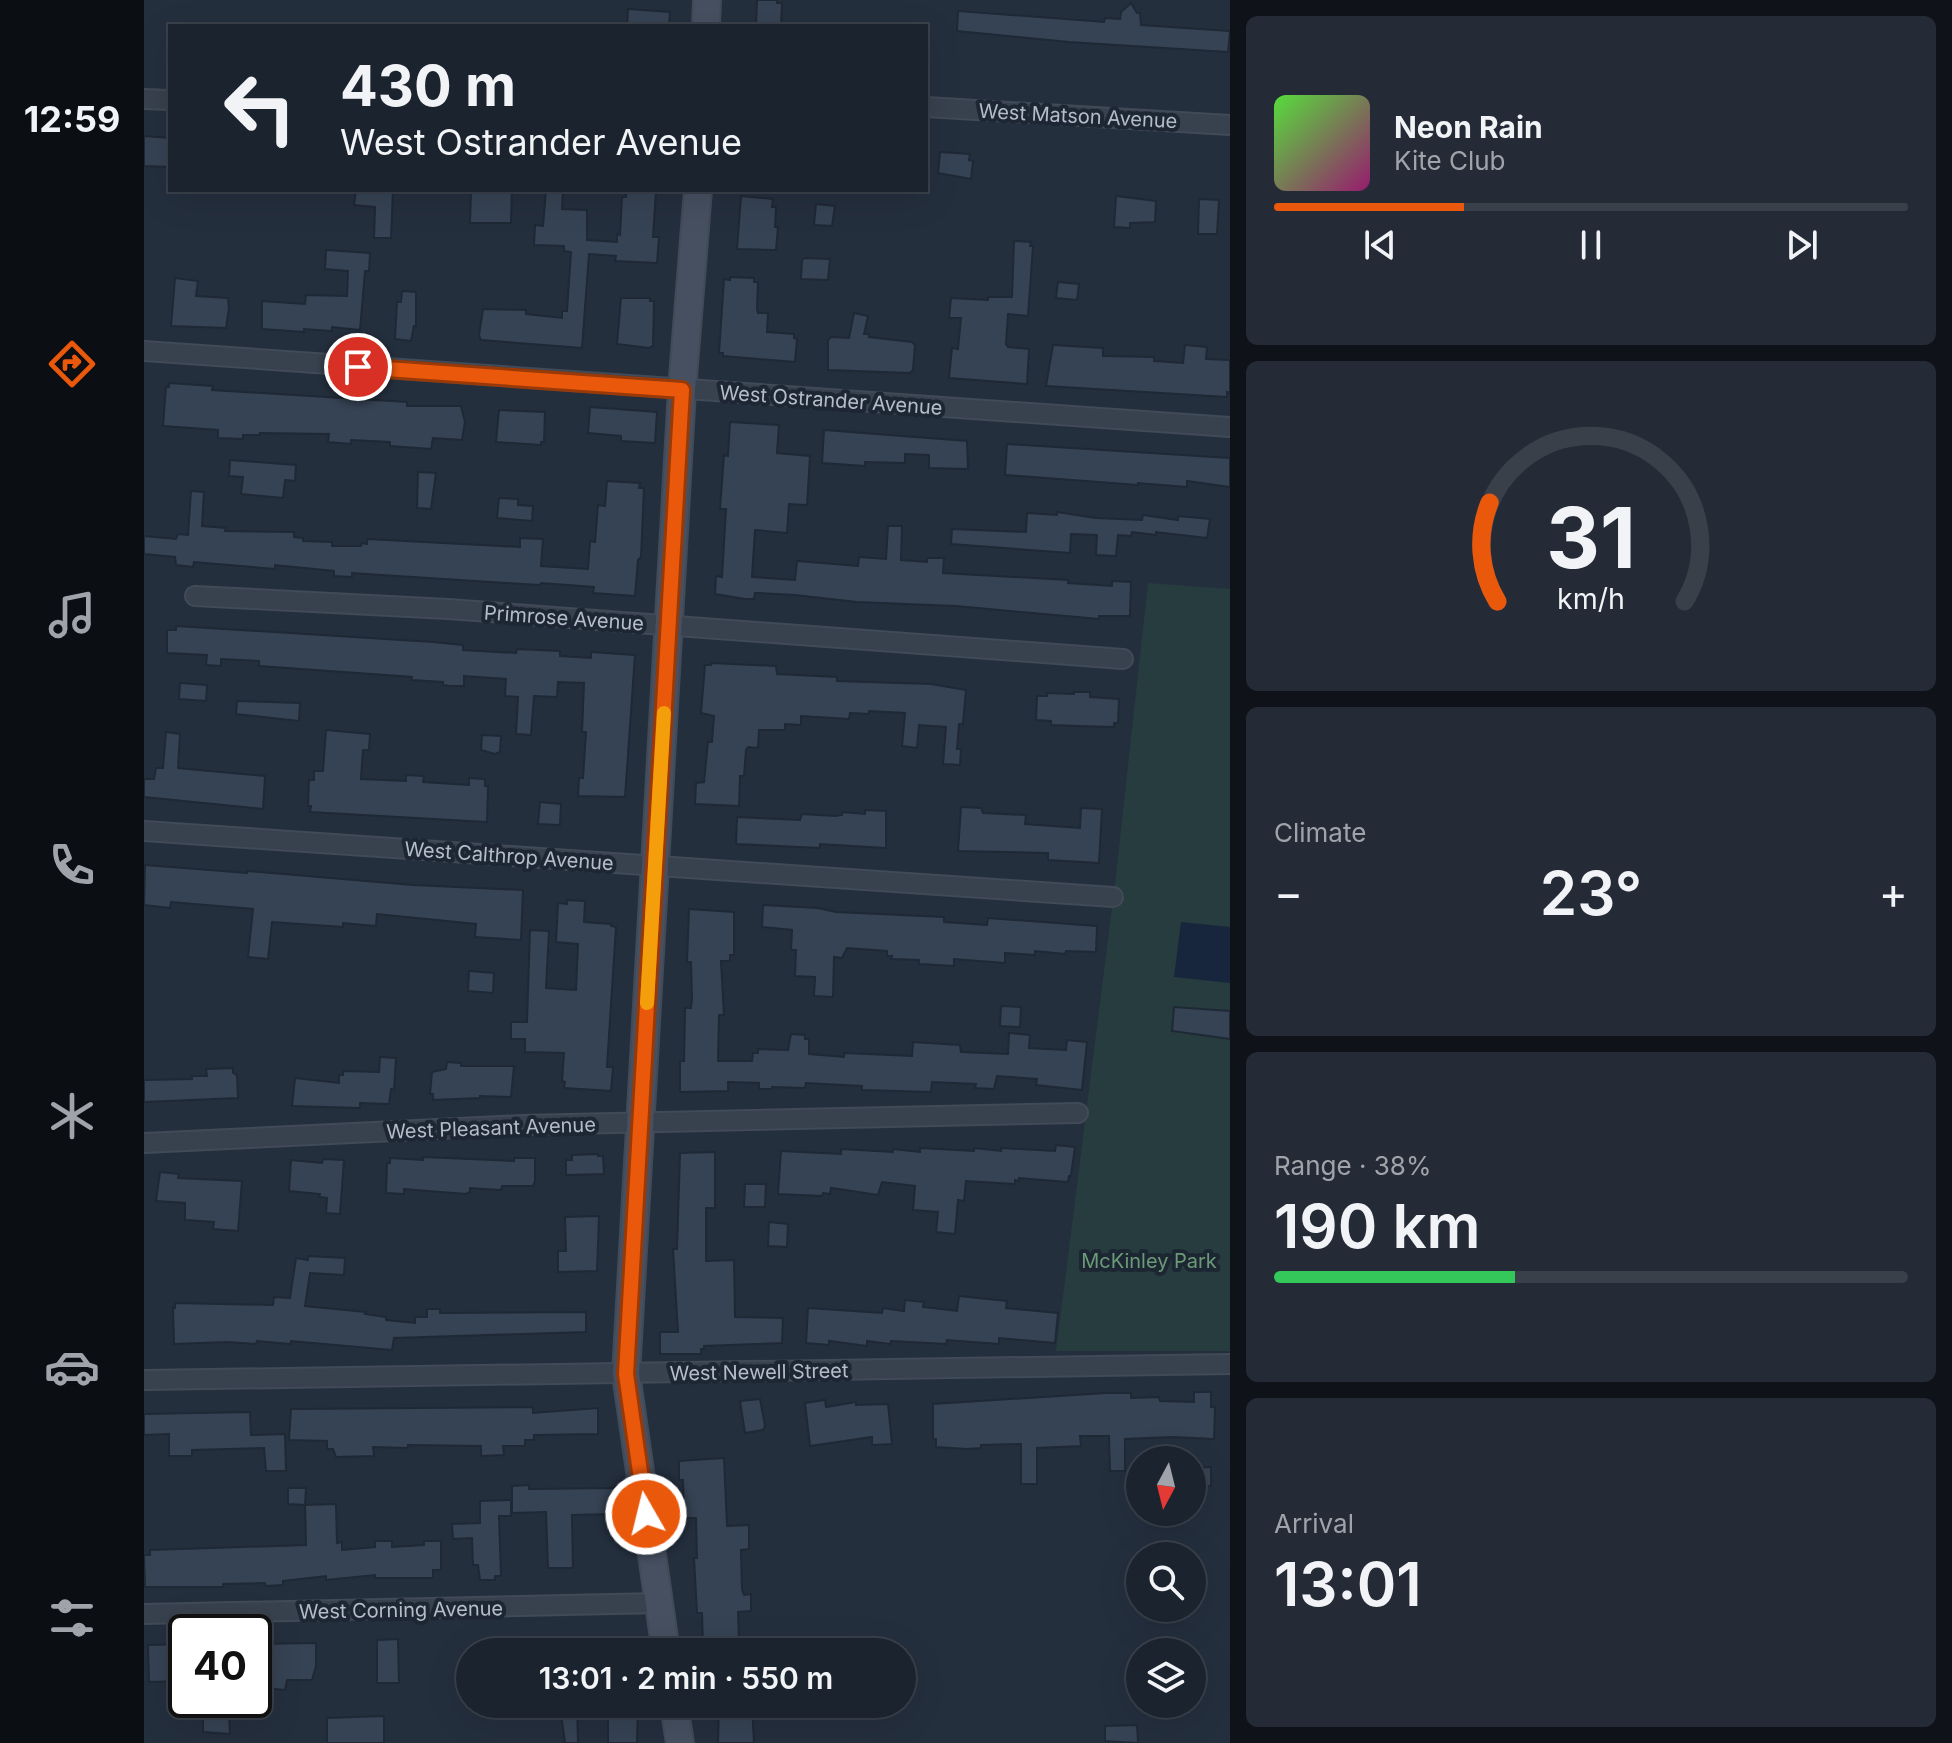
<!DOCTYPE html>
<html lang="en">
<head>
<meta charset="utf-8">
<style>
  body { margin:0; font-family:Inter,sans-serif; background:#242b36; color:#f1f3f6; height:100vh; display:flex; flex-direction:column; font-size:30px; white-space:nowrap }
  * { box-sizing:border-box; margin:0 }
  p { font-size:26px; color:#a0a4aa }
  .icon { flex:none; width:44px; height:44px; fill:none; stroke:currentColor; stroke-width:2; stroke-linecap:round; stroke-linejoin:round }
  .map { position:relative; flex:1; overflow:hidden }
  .side { display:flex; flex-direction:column; gap:16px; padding:16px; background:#0f1319; width:722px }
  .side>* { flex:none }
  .top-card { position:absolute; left:24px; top:24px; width:760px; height:168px; border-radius:0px; box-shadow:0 8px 32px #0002,0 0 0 2px #39404a; background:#1b232e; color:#f1f3f6; overflow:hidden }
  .needle { width:52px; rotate:187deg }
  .buttons { position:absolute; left:982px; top:1446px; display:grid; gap:16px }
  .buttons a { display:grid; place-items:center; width:80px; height:80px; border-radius:50%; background:#1b232e; box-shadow:0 8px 32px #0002,0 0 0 2px #39404a; font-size:40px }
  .speed { position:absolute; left:24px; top:1614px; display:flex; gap:16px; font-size:40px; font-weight:700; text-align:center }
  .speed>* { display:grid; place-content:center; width:104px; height:104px; border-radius:50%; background:#1b232e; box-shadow:0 8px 32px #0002,0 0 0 2px #39404a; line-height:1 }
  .speed .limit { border:4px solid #111; border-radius:12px; background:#fff; color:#111 }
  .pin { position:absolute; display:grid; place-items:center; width:68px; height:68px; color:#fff; margin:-34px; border:4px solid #fff; border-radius:50%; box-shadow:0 2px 8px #0007 }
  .me { position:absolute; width:88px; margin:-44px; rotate:352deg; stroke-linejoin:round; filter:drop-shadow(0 0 6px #0008) }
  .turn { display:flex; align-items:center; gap:28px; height:168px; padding:0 40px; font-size:36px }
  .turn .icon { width:104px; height:104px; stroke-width:2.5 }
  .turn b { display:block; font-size:56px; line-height:68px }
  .big { font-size:60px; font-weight:600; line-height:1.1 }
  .side .widget { flex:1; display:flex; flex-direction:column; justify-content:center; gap:12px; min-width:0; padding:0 28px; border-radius:12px; background:#242b36 }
  .side .dial { align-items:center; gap:0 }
  .dial svg { height:208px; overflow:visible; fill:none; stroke:#39404a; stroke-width:7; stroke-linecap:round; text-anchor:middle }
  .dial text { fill:#f1f3f6; stroke:none }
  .song { display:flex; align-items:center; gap:24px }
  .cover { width:96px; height:96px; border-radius:12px; background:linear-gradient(135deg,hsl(110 70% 55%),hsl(320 70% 35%)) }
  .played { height:8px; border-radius:4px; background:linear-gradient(90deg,#ea580c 30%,#39404a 30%) }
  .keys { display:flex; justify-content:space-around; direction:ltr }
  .heat { display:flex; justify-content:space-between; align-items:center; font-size:44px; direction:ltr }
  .charge { height:12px; border-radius:6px; background:linear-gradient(90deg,#34c759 38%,#39404a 0) }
  .trip { position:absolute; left:312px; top:1638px; width:460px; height:80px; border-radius:40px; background:#1b232e; box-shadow:0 8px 32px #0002,0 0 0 2px #39404a; font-weight:600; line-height:80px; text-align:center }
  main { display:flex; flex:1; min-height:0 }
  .tab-bar { display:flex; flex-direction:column; width:144px; justify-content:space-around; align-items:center; background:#0b0e12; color:#a0a4aa }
  .tab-bar .icon { width:56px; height:56px }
  .tab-bar .active { color:#ea580c }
  .tab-bar b { font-size:36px; color:#f1f3f6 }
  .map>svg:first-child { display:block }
</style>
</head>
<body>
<main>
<nav class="tab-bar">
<b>12:59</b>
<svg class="icon active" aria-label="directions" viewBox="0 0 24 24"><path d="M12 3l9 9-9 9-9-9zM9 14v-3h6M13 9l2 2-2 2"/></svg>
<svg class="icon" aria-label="music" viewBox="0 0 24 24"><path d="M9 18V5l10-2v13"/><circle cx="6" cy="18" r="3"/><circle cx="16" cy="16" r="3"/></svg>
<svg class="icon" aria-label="phone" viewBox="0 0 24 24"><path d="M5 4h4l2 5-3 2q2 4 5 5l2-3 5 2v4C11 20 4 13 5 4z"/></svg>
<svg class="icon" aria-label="climate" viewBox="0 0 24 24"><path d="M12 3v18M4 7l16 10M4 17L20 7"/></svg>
<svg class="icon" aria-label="car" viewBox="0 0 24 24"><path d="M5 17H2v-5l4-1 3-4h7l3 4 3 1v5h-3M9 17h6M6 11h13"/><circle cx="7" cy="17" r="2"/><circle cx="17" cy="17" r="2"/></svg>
<svg class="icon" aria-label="filters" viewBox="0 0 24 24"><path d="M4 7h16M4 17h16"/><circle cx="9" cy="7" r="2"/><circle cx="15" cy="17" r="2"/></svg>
</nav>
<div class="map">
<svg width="1086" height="1743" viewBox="0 0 1086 1743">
  <rect width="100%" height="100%" fill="#242f3e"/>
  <polygon fill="#263c3f" points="1004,583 1086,589 1086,1351 912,1351 971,884"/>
  <polygon fill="#17263c" points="1037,922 1086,927 1086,983 1030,977"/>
  <g fill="#364354" stroke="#1f2835" stroke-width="2">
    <polygon points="613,0 633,0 633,3 638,3 637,26 612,26"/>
    <polygon points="987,3 993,13 996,13 997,25 1086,31 1084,52 925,42 813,31 814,11 960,22 961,18 976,19 977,12"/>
    <polygon points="484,9 526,12 525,26 483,26"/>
    <polygon points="0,136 26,138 26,167 0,166"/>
    <polygon points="796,152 826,154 825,160 829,161 827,179 794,173"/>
    <polygon points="212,190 249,190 247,238 230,238 231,207 210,205"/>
    <polygon points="327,190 368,190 367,223 326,223"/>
    <polygon points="402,190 419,190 418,209 443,210 443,240 473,242 473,234 476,235 478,197 482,197 482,191 512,192 509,237 515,237 513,263 471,261 472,256 445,254 438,348 337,340 335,335 339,309 382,310 382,314 418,318 418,311 423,311 427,252 420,251 420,246 390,245 391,225 399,226"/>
    <polygon points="597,196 629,199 628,207 632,207 631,227 634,227 632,250 593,249"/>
    <polygon points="972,196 1012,201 1011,222 986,223 986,228 970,227"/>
    <polygon points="1055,199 1075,200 1073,234 1054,234"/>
    <polygon points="672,204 691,206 688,226 670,225"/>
    <polygon points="870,241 887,242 886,246 889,246 884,316 864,314 862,344 864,347 885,349 883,384 805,378 808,348 814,349 817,318 805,318 807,298 844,300 844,297 868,297"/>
    <polygon points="182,250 226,253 225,271 221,271 216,330 188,327 188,331 160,329 160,332 118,329 118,301 161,304 162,295 203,296 204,271 181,269"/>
    <polygon points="661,258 686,259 684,280 657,279 658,260"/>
    <polygon points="586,277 610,278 610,282 614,282 613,309 614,313 624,313 623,332 650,334 650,338 653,339 651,362 579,356 579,353 575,353 580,279 586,280"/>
    <polygon points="31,278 54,281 52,296 84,298 85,308 82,328 27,326"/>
    <polygon points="914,282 935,284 933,300 912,298"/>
    <polygon points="258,291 272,292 272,326 270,326 267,341 251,339 253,302 257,302"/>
    <polygon points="477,298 506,298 506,301 510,301 509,346 505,348 473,344"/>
    <polygon points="710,313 724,316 720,334 725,334 725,337 768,342 771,345 769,370 766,373 684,370 684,340 687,337 705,338"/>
    <polygon points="909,345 959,348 959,356 1010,357 1010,361 1039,363 1041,345 1063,347 1062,359 1086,360 1086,393 1083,392 1083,397 902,386"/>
    <polygon points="25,383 69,386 68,390 263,402 263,406 317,406 321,422 318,440 289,438 287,449 246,446 246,442 207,440 207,444 184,442 185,434 116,433 116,435 99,435 99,439 74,438 74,430 19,426 22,387 25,387"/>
    <polygon points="446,407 513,412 511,443 477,441 477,436 444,433"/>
    <polygon points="355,410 401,412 400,442 397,442 397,445 352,442"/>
    <polygon points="586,422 635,425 633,453 666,456 663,505 645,504 643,533 611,530 608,577 651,580 653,561 714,566 715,557 742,559 744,526 758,526 757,560 783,562 783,558 800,558 799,573 924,580 924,583 968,586 968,581 987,582 986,616 955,616 955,619 812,606 713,602 651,595 614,593 611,593 610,599 601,599 571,594 572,576 578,577 582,509 576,509 580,455 584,456"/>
    <polygon points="680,430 823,441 824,469 785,468 785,455 761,454 761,463 721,462 721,466 678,463"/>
    <polygon points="863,444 1086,458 1086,487 1043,481 1043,487 994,483 994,485 861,475"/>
    <polygon points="86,460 152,465 151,481 141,480 139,498 97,494 99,477 85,476"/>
    <polygon points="274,472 292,473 287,509 273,508"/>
    <polygon points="463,481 496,483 495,488 500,488 497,557 494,560 491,596 449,593 450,587 397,583 396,585 378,584 208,573 208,577 190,576 190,571 131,565 131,569 50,562 49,567 32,565 31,557 0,554 0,536 32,539 34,534 44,535 47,491 60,492 58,526 82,528 81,531 150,532 150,537 159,538 159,541 188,542 188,546 217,546 218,543 223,544 223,539 376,547 376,538 399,539 397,566 444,569 446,541 451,542 454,505 461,506"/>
    <polygon points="355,498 374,499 374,505 389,506 388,521 353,518"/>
    <polygon points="913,512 952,518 998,520 999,515 1034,520 1034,516 1066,519 1063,538 1012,532 1012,535 988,532 987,536 974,535 972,556 952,555 953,535 927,534 926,553 807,544 808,529 882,532 883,513 913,515"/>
    <polygon points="32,626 289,642 319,645 319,650 372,653 373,649 416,651 416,656 447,658 447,652 491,655 481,797 434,796 435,778 439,778 442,732 438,732 440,683 414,682 413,697 390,696 387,735 372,734 374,697 361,696 362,679 320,676 320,686 306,686 299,685 299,682 267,680 268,677 115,666 115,661 77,659 77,666 62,665 63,655 23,653 23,630 32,630"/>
    <polygon points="567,663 632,666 633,674 693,677 693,681 787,684 822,690 819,724 815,724 813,749 817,749 816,765 799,764 802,727 775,725 773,748 758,746 761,713 725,711 725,714 706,713 705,719 657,716 657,725 641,724 641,730 615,730 614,748 604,747 602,750 600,776 596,776 595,806 551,804 552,783 560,782 564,742 568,742 570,716 557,713 561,665 567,665"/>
    <polygon points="36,683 63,685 62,701 35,699"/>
    <polygon points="930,692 946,692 946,697 975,699 974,723 970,723 970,727 935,726 907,725 907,721 892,720 893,696 903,696 903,693 930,694"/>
    <polygon points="93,701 156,703 155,721 92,714"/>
    <polygon points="182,730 226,734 225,750 219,750 217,779 262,781 262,775 280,776 279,782 325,785 325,778 341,779 341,786 344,786 343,822 166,812 167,806 164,806 165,780 170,780 170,771 179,771"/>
    <polygon points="22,732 36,734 34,768 121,776 119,809 0,797 0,779 10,779 12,768 19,768"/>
    <polygon points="338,735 357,736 356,752 351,754 337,750"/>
    <polygon points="396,802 417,804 416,825 394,824"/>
    <polygon points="817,807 837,808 839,813 882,815 881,824 936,828 937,808 958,809 955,863 904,860 904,853 814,851"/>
    <polygon points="721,810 742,811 742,848 676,844 676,848 592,844 593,817 656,820 658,814 691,816 698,815 698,812 721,814"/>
    <polygon points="1,865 103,873 103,871 269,885 379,890 377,940 331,937 332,924 233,914 232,926 199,923 199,927 128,922 124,959 104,957 109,909 27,902 26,908 0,905"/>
    <polygon points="423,900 441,901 440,922 467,924 467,926 472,927 463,1067 469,1067 467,1091 420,1088 421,1082 418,1081 420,1053 381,1052 381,1039 367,1039 367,1022 383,1022 386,930 405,931 402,988 432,990 434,944 412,942 414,903 423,904"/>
    <polygon points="619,905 674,908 692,912 800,917 800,922 843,925 844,918 953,926 952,952 922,951 921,954 891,951 891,955 861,953 861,963 810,959 810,966 775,964 775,960 747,959 748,956 743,956 743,951 703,948 698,958 690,957 689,997 670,996 671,977 651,976 652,950 647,950 648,930 618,927"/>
    <polygon points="545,909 590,912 590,955 586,955 586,961 577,961 580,1015 575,1015 574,1061 608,1061 609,1053 614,1053 614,1049 644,1050 647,1034 661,1035 661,1039 665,1039 665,1054 700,1057 700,1053 768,1056 769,1042 816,1045 817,1052 864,1054 865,1033 886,1035 885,1048 922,1050 923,1040 943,1042 938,1090 892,1085 893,1079 853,1076 850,1089 831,1088 832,1084 788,1082 787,1092 718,1090 718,1086 662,1083 661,1088 628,1087 628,1089 615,1089 615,1083 584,1082 584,1091 536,1092 536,1061 540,1061 541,1008 547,1008 548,999 547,962 543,962"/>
    <polygon points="325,971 350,973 349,993 324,991"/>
    <polygon points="857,1006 877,1007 876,1027 856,1026"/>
    <polygon points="1030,1007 1086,1011 1086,1039 1028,1031"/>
    <polygon points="236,1057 252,1058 250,1090 247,1089 245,1104 216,1103 216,1108 148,1106 151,1078 195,1083 195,1075 199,1075 199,1071 235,1072"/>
    <polygon points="303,1062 317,1063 317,1066 370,1066 367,1097 336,1096 336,1098 289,1100 289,1094 286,1094 288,1072 302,1069"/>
    <polygon points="89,1068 89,1073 93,1075 94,1098 0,1102 0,1080 48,1079 48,1076 63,1076 62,1069"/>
    <polygon points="912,1145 931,1147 927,1176 925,1176 924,1182 875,1178 875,1181 871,1180 871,1184 822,1181 820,1201 814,1200 811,1234 792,1232 794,1212 769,1210 771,1186 738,1182 734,1195 687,1188 686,1194 679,1193 678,1196 634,1194 637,1151 697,1154 697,1149 749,1152 749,1149 776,1152 776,1148 830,1151 830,1148 857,1151 857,1148 911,1151"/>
    <polygon points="571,1152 571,1208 562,1208 562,1261 590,1260 591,1317 639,1318 638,1343 560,1346 560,1349 557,1349 557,1354 516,1354 516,1332 534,1332 529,1249 533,1249 536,1153"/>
    <polygon points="454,1154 454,1156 459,1156 460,1174 422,1175 422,1160 428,1160 428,1155"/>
    <polygon points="279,1157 370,1161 370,1158 391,1158 391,1181 389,1186 358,1186 357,1190 326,1188 326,1192 322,1194 260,1189 260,1194 242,1193 243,1163 246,1163 246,1158 279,1160"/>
    <polygon points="179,1159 200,1160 196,1214 182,1213 183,1198 175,1197 176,1194 145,1191 147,1160 178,1163"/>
    <polygon points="16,1172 35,1174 34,1178 98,1181 94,1231 69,1229 70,1222 41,1220 41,1203 12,1201"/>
    <polygon points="601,1184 622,1184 621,1207 600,1207"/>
    <polygon points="455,1216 453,1271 414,1272 414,1251 422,1251 421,1217"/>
    <polygon points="625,1222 644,1224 643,1247 624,1246"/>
    <polygon points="164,1256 201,1258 200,1275 166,1273 161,1306 222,1312 221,1314 242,1317 242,1320 271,1323 271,1317 283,1317 283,1309 296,1309 296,1313 442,1312 442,1332 250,1338 248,1350 147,1341 147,1344 113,1341 112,1344 83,1342 30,1344 29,1307 31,1308 31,1303 129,1305 130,1297 146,1298 152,1258 164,1260"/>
    <polygon points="815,1296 863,1301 862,1308 914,1313 911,1343 855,1338 855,1344 803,1340 802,1344 747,1341 746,1344 723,1341 723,1346 685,1341 685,1345 662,1343 664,1308 738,1313 739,1308 760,1311 761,1300 780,1302 779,1307 813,1311"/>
    <polygon points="1050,1392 1067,1392 1067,1407 1071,1407 1070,1439 1029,1437 981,1439 981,1471 966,1471 965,1436 936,1436 937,1446 893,1448 893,1484 877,1484 877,1444 837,1445 837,1448 823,1449 792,1447 792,1439 789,1439 789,1404 962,1393 987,1393 987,1398 1015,1397 1016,1401 1050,1402"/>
    <polygon points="616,1399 621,1426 619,1430 601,1433 596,1401"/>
    <polygon points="681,1400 682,1407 712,1402 712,1405 744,1404 748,1444 728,1445 728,1437 666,1446 661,1403"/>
    <polygon points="389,1407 389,1413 454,1408 454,1434 390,1435 390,1440 381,1440 381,1446 359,1446 360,1455 337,1456 337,1446 264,1445 264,1448 229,1447 230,1456 192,1457 189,1449 183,1449 183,1441 145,1440 147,1409"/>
    <polygon points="106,1412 107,1435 141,1434 142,1471 122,1471 120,1448 48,1450 48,1456 25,1456 25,1434 0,1435 0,1414"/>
    <polygon points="580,1458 583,1526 605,1525 605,1549 597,1550 598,1589 600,1595 607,1594 607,1611 594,1612 595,1639 592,1639 592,1646 565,1646 559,1644 558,1613 553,1613 550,1558 553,1558 552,1518 540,1518 539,1480 535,1480 535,1461"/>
    <polygon points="1067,1467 1067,1486 1049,1486 1048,1468"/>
    <polygon points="385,1485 385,1489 470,1488 471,1514 428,1515 429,1568 404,1568 402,1512 368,1513 368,1486"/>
    <polygon points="144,1488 162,1488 161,1505 192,1504 193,1543 198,1542 198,1550 231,1547 231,1541 248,1541 248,1547 280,1545 280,1541 297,1541 297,1570 289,1570 289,1578 231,1578 231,1575 182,1580 182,1576 139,1581 139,1585 122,1586 121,1583 79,1584 79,1587 1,1587 0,1555 6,1555 6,1550 162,1545 161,1505 144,1504"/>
    <polygon points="367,1500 367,1516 355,1516 357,1576 351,1576 351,1580 336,1580 334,1565 329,1565 328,1538 309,1539 308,1524 336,1523 336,1501"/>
    <polygon points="254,1639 255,1683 233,1683 233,1640"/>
    <polygon points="172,1643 172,1666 168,1680 143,1680 141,1690 110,1687 110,1644"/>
    <polygon points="42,1644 42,1681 5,1682 4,1645"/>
    <polygon points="421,1704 433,1704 434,1743 421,1743 417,1714 421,1714"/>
    <polygon points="464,1704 494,1704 493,1743 464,1743"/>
    <polygon points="575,1704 608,1704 610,1743 574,1743"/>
    <polygon points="85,1714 86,1734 59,1732 59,1715"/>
    <polygon points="240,1716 240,1743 183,1743 183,1718"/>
    <polygon points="993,1725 994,1743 961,1741 961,1726"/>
  </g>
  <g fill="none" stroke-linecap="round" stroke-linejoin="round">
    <defs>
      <g id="street">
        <polyline points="0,99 26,100"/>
        <polyline points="782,107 1086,125"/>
        <polyline points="0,351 1086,427"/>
        <polyline points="51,596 304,609 979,659"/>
        <polyline points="0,831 969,897"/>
        <polyline points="0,1143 378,1125 934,1113"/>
        <polyline points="0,1380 1086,1364"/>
        <polyline points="0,1614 515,1603"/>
      </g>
      <g id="secondary">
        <polyline points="562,26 563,0"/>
        <polyline points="522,1652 482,1374 538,390 554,190"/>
        <polyline points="530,1704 536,1743"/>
      </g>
    </defs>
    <use href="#street" stroke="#414a57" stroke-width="22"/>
    <use href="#secondary" stroke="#414a57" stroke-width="30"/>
    <use href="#street" stroke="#38414e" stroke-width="18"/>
    <use href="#secondary" stroke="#465061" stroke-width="26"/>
  </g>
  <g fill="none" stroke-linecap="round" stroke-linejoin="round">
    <defs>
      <polyline id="route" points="214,367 538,390 482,1374 502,1514"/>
    </defs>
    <use href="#route" stroke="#983908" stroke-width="20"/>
    <use href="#route" stroke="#ea580c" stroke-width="14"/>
    <polyline stroke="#f59e0b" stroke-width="14" points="503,1003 520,713"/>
  </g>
  <g text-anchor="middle" stroke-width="8" stroke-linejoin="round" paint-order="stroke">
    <g font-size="20" fill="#b4bcc9" stroke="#1d2633">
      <text transform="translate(934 116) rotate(3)" y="7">West Matson Avenue</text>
      <text transform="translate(687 400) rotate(4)" y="7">West Ostrander Avenue</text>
      <text transform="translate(420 618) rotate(4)" y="7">Primrose Avenue</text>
      <text transform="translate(365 856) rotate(4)" y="7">West Calthrop Avenue</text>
      <text transform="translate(347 1128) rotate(-2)" y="7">West Pleasant Avenue</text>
      <text transform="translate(615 1372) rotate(-1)" y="7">West Newell Street</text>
      <text transform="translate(257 1610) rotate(-1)" y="7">West Corning Avenue</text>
    </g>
    <g font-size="20" fill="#6b9a76" stroke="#1d2633">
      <text x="1005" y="1268">McKinley Park</text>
    </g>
  </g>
</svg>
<div class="buttons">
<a><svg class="needle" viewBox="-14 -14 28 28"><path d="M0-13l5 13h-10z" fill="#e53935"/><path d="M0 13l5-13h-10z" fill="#a0a4aa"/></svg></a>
<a><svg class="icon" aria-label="search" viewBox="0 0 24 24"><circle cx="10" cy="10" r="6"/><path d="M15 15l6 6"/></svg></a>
<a><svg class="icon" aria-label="layers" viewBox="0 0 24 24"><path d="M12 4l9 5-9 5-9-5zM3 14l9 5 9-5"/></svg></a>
</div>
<div class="speed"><div class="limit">40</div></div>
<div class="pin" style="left:214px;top:367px;background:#d93025"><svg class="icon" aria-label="arrive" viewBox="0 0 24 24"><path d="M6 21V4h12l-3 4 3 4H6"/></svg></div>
<svg class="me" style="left:502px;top:1514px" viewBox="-20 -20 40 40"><circle r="17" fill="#ea580c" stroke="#fff" stroke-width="3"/><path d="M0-11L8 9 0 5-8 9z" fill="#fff"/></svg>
<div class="trip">13:01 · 2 min · 550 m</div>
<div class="top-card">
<div class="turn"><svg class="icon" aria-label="left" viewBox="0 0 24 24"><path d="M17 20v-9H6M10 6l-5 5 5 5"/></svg><div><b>430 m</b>West Ostrander Avenue</div></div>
</div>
</div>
<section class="side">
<div class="widget">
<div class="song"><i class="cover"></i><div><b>Neon Rain</b><p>Kite Club</p></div></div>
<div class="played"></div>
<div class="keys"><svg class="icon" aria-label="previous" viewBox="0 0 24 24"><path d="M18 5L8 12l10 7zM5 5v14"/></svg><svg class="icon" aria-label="pause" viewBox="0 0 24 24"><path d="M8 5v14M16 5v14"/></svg><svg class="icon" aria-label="next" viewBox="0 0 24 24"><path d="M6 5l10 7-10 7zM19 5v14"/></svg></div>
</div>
<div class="widget dial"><svg viewBox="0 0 100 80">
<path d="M14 69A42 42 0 1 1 86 69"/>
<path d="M14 69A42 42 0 0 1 11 31" stroke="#ea580c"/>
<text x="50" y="56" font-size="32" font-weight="700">31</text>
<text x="50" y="72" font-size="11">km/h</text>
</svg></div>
<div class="widget"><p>Climate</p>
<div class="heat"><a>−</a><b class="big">23°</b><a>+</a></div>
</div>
<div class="widget"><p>Range · 38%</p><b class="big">190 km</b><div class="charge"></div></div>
<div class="widget"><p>Arrival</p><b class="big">13:01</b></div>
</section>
</main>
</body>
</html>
